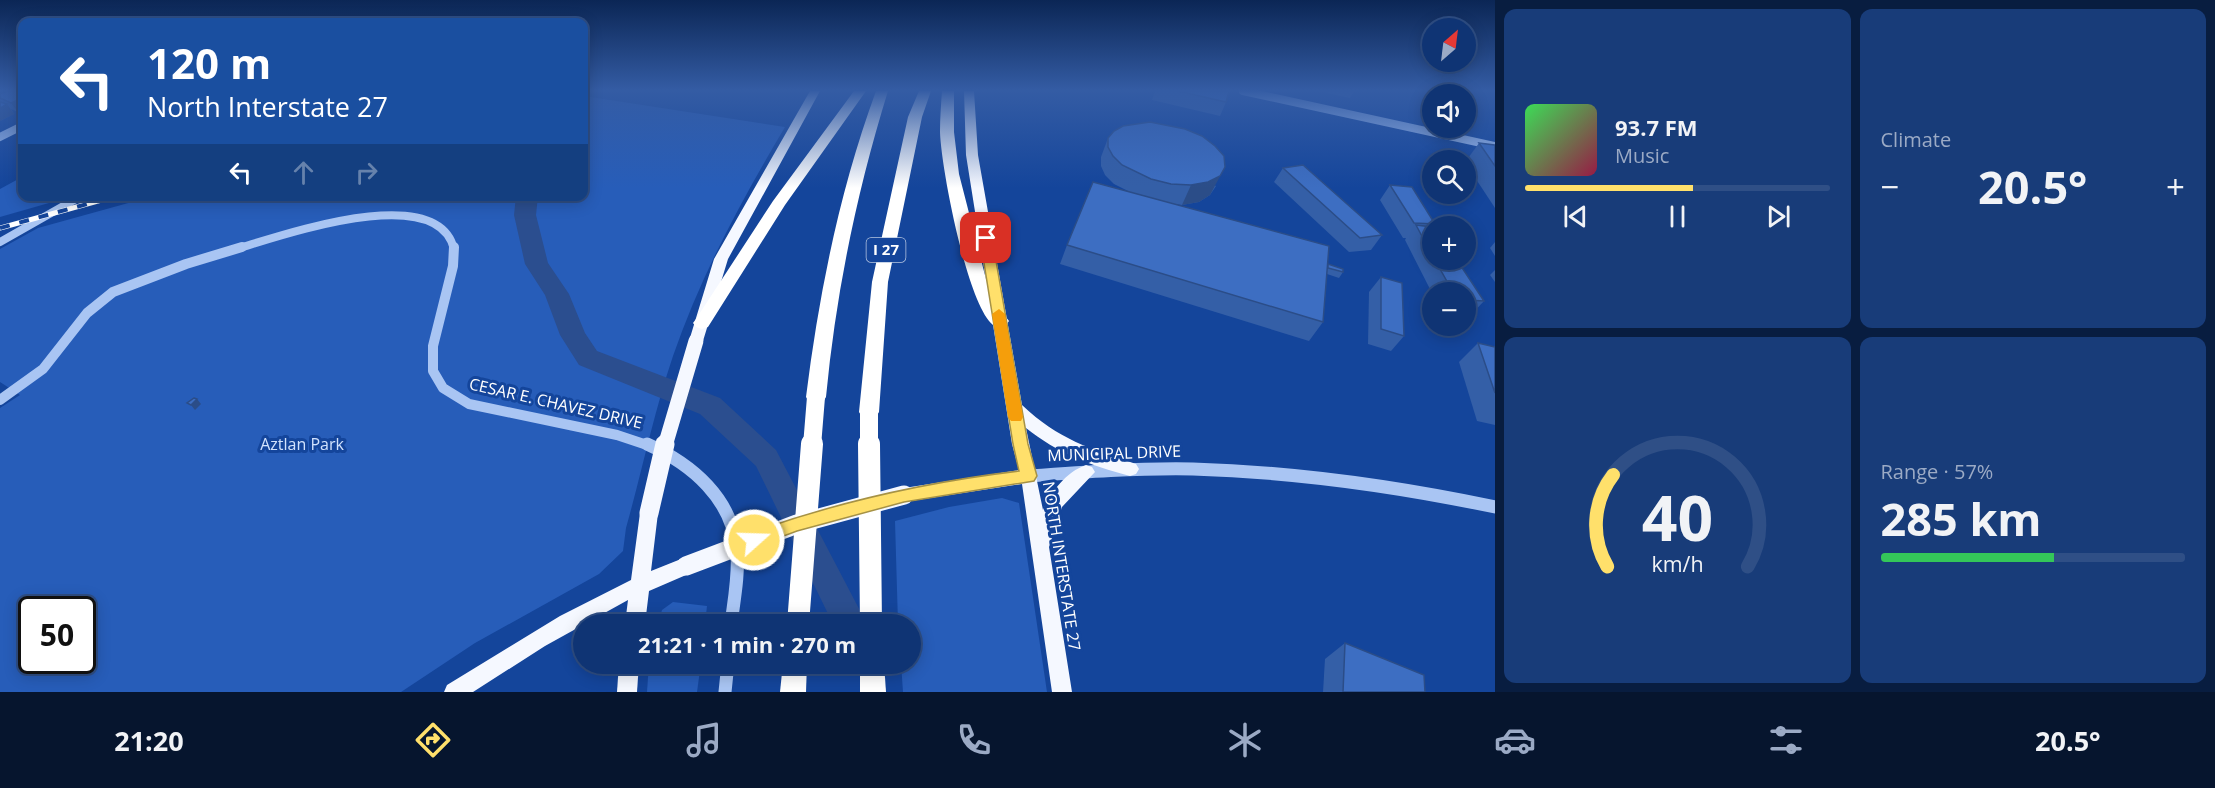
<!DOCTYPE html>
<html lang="en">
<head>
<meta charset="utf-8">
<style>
  body { margin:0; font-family:"Open Sans",sans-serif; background:#183c79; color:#f1f3f6; height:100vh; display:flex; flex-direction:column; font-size:22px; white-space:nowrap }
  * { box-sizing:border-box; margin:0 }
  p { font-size:20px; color:#9baac5 }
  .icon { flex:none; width:33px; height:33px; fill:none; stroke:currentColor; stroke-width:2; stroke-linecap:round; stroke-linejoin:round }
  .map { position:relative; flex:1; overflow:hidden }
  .panel { display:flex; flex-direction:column; gap:9px; padding:9px; background:#081d40; width:720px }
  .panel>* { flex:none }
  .banner { position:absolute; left:18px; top:18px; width:570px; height:183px; border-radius:12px; box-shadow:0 3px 15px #0003,0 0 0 2px #2f4f86; background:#1a4fa0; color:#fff; overflow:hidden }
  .needle { width:39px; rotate:28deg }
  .tools { position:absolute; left:1422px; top:18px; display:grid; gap:12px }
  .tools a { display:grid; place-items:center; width:54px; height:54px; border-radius:50%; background:#0f3474; box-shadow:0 3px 15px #0003,0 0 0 2px #2f4f86; font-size:30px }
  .speed { position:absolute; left:18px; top:596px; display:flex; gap:12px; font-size:30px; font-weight:700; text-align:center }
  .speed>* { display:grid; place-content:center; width:78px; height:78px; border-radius:50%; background:#0f3474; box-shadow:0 3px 15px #0003,0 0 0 2px #2f4f86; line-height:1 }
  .speed .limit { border:3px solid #111; border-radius:9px; background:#fff; color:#111 }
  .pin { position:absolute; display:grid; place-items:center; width:51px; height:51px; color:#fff; margin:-26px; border-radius:12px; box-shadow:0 3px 9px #0006 }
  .me { position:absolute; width:66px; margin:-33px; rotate:70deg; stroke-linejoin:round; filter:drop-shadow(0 0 4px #0008) }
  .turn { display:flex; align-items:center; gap:21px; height:126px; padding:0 30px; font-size:27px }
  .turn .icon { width:78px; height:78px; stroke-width:2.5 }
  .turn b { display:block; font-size:42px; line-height:51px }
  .lanes { display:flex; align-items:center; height:57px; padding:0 30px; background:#0003; justify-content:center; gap:30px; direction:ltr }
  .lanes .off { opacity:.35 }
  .big { font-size:45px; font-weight:700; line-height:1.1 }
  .panel .widget { flex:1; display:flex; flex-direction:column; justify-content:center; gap:9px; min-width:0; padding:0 21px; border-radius:12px; background:#183c79 }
  .panel .dial { align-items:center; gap:0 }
  .dial svg { height:156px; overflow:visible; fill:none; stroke:#2f4f86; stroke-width:7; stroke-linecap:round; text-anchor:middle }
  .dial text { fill:#f1f3f6; stroke:none }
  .song { display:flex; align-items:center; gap:18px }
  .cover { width:72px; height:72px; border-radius:9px; background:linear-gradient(135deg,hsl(130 70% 55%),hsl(340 70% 35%)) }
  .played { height:6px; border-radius:3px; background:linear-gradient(90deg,#ffe06b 55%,#2f4f86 55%) }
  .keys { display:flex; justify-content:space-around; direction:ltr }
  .heat { display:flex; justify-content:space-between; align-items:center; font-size:33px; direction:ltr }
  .charge { height:9px; border-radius:4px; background:linear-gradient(90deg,#34c759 57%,#2f4f86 0) }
  .panel .tiles { flex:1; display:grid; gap:9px; grid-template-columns:repeat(2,1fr) }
  .trip { position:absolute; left:573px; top:614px; width:348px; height:60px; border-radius:30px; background:#0f3474; box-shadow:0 3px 15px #0003,0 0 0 2px #2f4f86; font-weight:700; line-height:60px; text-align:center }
  .menu { display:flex; height:96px; justify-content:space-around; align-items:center; background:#06152e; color:#9baac5 }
  .menu .icon { width:42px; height:42px }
  .menu .active { color:#ffe06b }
  .menu b { font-size:27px; color:#f1f3f6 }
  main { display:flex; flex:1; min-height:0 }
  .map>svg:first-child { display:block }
</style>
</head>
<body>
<main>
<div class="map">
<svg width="1495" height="692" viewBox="0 0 1495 692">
  <rect width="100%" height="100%" fill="#14459b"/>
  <g fill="#275db9" fill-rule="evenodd">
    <path d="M 584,96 L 785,127 C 741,201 701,275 673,356 C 654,412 642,471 626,528 L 623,551 L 599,574 L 475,643 L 401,692 L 0,692 L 0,408 L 20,395 L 0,382 L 0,249 L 38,228 L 150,197 L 584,196 ZM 32,609 L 82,609 L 82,660 L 32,660 Z"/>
    <polygon points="22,177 22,196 70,197 0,217 0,189"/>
    <polygon points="1002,498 1019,503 1047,692 903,692 901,663 910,663 910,624 898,624 895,521 949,507"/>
    <polygon points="673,602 707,606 705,624 658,624 662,610"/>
    <polygon points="649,663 701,663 697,692 647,692"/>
  </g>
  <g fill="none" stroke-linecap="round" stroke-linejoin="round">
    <polygon fill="#2b4e8f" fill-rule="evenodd" points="516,196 538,196 536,215 548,263 569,294 585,333 597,351 720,398 776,450 867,624 833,624 756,466 700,414 579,365 560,335 545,295 525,264 514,215"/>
    <g stroke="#a9c5f3" stroke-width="8">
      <polyline points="1243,91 1495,146"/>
      <polyline points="0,137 22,126"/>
      <polyline points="0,242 81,196"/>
      <path d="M 236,249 C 281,236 437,180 454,249"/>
    </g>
    <g stroke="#a9c5f3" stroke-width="10">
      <polyline points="454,247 453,266 433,346 433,371 443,388 469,404 617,435 650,446"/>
      <polyline points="0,400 43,369 87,313 113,292 186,264 242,247"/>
    </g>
    <g stroke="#a9c5f3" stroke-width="13">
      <path d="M 647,444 C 692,464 733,499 737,551 C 739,575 734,600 731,624"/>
      <path d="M 1029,476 C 1083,472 1138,468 1193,469 C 1295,472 1395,486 1495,507"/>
      <polyline points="725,692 728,663"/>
    </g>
    <g fill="#f5f8ff" fill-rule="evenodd">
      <polygon points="810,91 820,91 728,259 703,341 701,345 691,345 689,341 714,259"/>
      <path d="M 964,91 L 974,91 L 978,155 L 1022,405 C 1059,440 1089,448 1136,464 L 1139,469 L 1136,474 L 1130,476 C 1092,466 1057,453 1026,428 L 1043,510 C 1052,491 1066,472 1086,465 L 1092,467 L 1095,472 L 1062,507 L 1049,547 L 1072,692 L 1052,692 L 1022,484 L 904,502 L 898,500 L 895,495 L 898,490 L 904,488 L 1019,470 L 1012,444 L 966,155 Z"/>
      <polygon points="649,505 655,508 658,513 651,571 686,557 693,560 695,566 693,572 649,591 645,624 625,624 628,600 545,646 473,692 444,692 447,685 560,616 631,580 640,513 643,508"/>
      <polygon points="619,663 639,663 637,692 617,692"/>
    </g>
    <g fill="#fff" fill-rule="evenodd">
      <polygon points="854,91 866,91 785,205 708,327 702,329 696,327 693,323 696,319 773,201"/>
      <path d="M 876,91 L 888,91 C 857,191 836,292 826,397 L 823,402 L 816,404 L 809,402 L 806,397 C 819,293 840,189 876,91 Z"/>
      <polygon points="919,91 931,91 922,117 888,282 879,412 876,417 869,420 862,417 859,412 872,282 908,117"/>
      <path d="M 942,91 L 954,91 L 954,132 L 959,174 L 987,283 L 995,303 L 1009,321 L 1006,325 C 1002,327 997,328 993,325 C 967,304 941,167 940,132 C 940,118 941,104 942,91 Z"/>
      <polygon points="783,663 807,663 806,692 780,692"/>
      <polygon points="860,663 884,663 886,692 860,692"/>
    </g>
    <defs>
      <polyline id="rail" points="0,228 116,196"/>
    </defs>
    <use href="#rail" stroke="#fff" stroke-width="5"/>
    <use href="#rail" stroke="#14459b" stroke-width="4" stroke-dasharray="10" stroke-linecap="butt"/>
    <polyline stroke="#f5f8ff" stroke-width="15" points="665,446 696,341"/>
    <g stroke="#f5f8ff" stroke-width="19">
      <polyline points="649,513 665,444"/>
      <polyline points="686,566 797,524 904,495"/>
    </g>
    <g stroke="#fff" stroke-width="18">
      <polyline points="869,412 869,446"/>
      <polyline points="812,446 816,397"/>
    </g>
    <g stroke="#fff" stroke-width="22">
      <polyline points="869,444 871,624"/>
      <polyline points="798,624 812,444"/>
    </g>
  </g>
  <g fill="#345fa7">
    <polygon points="22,91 22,110 18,112 11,109 14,114 0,121 0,94"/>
    <polygon points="1155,91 1229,91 1226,102 1220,116 1152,100"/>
    <polygon points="1318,91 1354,91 1350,98"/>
    <polygon points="1108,138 1216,186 1210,195 1199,202 1182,205 1175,204 1327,265 1343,272 1339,278 1327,274 1323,322 1309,341 1060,264 1067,245 1128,191 1114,184 1105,175 1101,166 1101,157"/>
    <polygon points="1479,143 1495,145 1495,208 1466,164 1466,161"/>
    <polygon points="1283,168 1382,235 1371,250 1349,252 1274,182"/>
    <polygon points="1390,185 1435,224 1432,226 1432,260 1457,260 1484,301 1470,316 1466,316 1466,292 1432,293 1405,240 1406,238 1403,238 1380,200"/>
    <polygon points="1495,242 1495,256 1490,248"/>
    <polygon points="1495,270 1495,282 1490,275"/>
    <polygon points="1381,277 1404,336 1391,351 1368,344 1369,292"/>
    <polygon points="1478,343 1495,347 1495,425 1477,421 1459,362"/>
    <polygon points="1345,643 1425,692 1323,692 1325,659"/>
  </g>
  <g fill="#2b4d88">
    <polygon points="22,98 22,110 18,112 11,103"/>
    <polygon points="7,104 14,114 0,121 0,108"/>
    <polygon points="1225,167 1210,195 1199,202 1182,205 1191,185"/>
    <polygon points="197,399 201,404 195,410 191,405"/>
  </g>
  <g fill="#3d6ec2" stroke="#2b4d88" stroke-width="1.5">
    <polygon points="8,91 22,91 22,98 11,103 0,98 0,94"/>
    <polygon points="1178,91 1229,91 1226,102"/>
    <polygon points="0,102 7,104 0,108"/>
    <polygon points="1150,122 1185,129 1202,136 1215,146 1224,156 1225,167 1220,176 1208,182 1191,185 1171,184 1151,179 1122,165 1113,156 1108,147 1108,138 1114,131 1123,126"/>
    <polygon points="1479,143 1495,145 1495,166"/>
    <polygon points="1303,165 1382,235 1360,238 1283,168"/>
    <polygon points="1093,182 1329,246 1323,322 1067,245"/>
    <polygon points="1390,185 1412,187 1435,224 1414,223"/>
    <polygon points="1416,225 1432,227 1432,255"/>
    <polygon points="1435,260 1457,260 1484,301 1466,300 1466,292 1453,292"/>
    <polygon points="1328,264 1343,269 1343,272 1328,268"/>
    <polygon points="1381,277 1402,283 1404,336 1381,329"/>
    <polygon points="1478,343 1495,347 1495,393"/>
    <polygon points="194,398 197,399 191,405 187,403"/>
    <polygon points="1345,643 1424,675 1425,692 1343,692"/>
  </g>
  <linearGradient id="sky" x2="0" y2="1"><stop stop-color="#0b2655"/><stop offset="0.48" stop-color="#345ca4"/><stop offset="1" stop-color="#345ca4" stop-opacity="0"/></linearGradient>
  <rect width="1495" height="188" fill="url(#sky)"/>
  <path fill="#ffe06b" stroke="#a69246" stroke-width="1.5" d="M 986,234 L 992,238 L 1028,444 L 1037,476 L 1034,481 L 904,502 L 797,531 L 754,547 L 748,545 L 745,540 L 748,534 C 836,502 927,482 1019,471 L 1013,444 L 980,238 Z"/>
  <polygon fill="#f59e0b" points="999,309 1005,314 1023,417 1021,421 1011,421 1008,417 992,314"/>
  <g text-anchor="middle" stroke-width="6" stroke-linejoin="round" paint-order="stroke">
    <rect fill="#14459b" stroke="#b8c7e1" stroke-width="1.5" x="866.5" y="238" width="39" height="24" rx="4.5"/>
    <g font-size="15" font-weight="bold" fill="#fff">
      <text x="886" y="255">I 27</text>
    </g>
    <g font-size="16" fill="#fff" stroke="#14459b">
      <text transform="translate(556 403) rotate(13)" y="6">CESAR E. CHAVEZ DRIVE</text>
      <text transform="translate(1114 453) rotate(-2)" y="6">MUNICIPAL DRIVE</text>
      <text transform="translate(1062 566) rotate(81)" y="6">NORTH INTERSTATE 27</text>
    </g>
    <g font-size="16" fill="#d1e2fd" stroke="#14459b">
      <text x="302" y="450">Aztlan Park</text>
    </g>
  </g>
</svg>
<div class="tools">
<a><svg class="needle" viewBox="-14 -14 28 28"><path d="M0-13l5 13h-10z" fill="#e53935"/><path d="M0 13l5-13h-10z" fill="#9baac5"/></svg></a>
<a><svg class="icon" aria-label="sound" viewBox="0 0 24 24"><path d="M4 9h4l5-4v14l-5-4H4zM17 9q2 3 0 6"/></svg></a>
<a><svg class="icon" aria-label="search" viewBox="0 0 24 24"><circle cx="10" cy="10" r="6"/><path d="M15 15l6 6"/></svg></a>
<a>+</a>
<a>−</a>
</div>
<div class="speed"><div class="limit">50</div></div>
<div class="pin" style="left:986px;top:238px;background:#d93025"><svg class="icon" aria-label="arrive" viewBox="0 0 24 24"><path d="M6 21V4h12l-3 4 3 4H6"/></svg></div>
<svg class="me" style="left:754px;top:540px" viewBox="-20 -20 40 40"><circle r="17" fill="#ffe06b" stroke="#fff" stroke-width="3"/><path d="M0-11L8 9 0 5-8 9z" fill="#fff"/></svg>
<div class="trip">21:21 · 1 min · 270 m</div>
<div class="banner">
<div class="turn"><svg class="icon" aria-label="left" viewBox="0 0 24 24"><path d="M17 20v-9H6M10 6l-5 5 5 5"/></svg><div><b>120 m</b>North Interstate 27</div></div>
<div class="lanes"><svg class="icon" aria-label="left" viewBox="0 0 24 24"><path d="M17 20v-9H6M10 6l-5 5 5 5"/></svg><svg class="icon off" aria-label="ahead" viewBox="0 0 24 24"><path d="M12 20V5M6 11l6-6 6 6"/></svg><svg class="icon off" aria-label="right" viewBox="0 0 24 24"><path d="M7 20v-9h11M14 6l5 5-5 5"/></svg></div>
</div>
</div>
<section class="panel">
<div class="tiles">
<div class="widget">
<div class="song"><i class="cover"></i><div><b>93.7 FM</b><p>Music</p></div></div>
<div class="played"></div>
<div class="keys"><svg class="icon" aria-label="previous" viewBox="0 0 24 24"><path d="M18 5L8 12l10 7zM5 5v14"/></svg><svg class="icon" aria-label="pause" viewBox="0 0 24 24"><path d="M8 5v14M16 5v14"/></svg><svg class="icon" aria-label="next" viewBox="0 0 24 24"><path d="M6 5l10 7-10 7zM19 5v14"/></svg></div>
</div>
<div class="widget"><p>Climate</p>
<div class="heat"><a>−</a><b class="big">20.5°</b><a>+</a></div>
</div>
<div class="widget dial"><svg viewBox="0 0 100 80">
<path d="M14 69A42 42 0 1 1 86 69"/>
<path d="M14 69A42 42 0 0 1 17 22" stroke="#ffe06b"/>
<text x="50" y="56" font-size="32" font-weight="700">40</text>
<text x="50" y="72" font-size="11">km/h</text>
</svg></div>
<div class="widget"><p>Range · 57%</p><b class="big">285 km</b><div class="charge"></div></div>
</div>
</section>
</main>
<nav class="menu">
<b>21:20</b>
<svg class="icon active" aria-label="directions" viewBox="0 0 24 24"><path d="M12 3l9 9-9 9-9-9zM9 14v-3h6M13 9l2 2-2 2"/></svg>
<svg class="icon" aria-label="music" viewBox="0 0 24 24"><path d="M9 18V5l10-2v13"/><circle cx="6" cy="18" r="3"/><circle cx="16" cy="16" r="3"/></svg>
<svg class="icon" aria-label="phone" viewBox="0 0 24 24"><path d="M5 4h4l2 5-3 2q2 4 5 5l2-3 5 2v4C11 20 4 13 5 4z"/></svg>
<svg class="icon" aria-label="climate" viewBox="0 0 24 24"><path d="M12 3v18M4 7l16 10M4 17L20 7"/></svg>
<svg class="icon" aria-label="car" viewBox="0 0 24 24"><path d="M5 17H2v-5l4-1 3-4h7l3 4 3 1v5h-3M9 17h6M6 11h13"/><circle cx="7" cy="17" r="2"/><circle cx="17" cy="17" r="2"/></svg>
<svg class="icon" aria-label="filters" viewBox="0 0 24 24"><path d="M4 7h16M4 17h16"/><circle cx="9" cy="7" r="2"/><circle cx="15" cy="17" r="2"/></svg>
<b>20.5°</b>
</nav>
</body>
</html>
